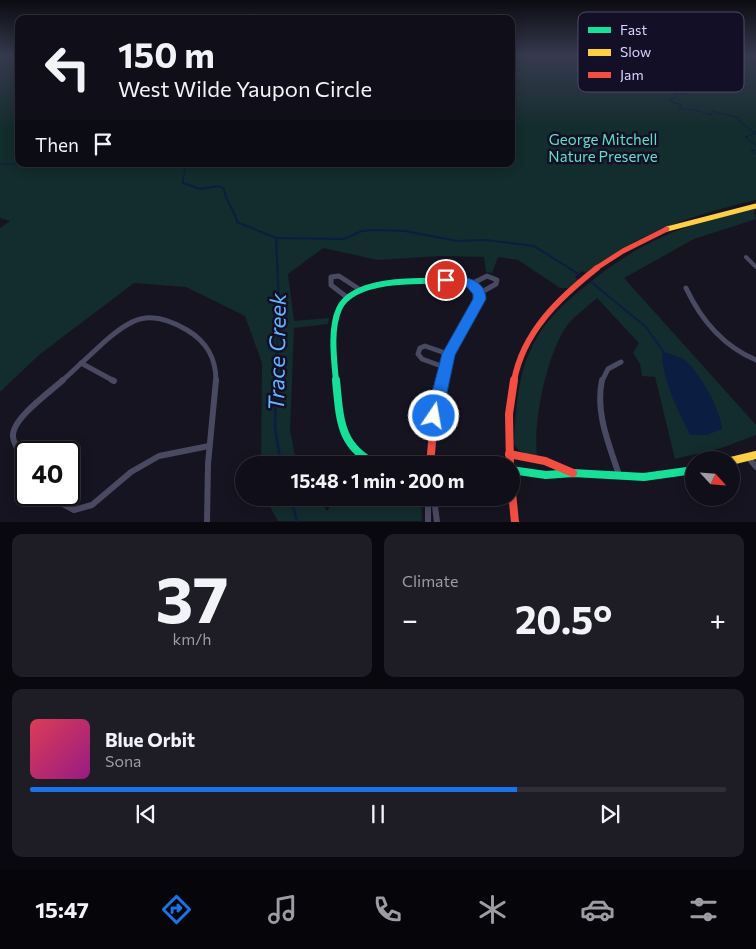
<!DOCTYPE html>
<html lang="en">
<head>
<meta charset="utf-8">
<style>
  body { margin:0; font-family:Commissioner,sans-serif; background:#1e1d26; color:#f1f3f6; height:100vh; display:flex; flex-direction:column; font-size:19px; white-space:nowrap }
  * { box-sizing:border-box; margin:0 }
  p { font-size:16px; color:#9c9ca2 }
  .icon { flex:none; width:28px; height:28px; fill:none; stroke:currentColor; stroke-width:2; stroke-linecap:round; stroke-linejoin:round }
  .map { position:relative; height:522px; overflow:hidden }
  .details { display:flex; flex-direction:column; gap:12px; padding:12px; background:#09080e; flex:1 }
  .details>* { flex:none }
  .guide { position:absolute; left:15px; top:15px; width:500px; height:152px; border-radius:10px; box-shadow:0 2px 12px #0003,0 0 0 1px #302f38; background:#100f19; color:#f1f3f6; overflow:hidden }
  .needle { width:32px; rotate:116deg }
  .tools { position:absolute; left:685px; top:451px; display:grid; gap:10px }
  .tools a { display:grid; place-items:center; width:55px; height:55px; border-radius:50%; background:#100f19; box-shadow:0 2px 12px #0003,0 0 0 1px #302f38; font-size:25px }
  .speed { position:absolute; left:15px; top:441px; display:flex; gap:10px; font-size:25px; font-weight:700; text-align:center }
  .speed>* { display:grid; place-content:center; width:65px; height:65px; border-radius:50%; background:#100f19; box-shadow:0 2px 12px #0003,0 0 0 1px #302f38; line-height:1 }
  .speed .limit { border:2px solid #111; border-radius:8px; background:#fff; color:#111 }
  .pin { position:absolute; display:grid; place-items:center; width:42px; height:42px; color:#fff; margin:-21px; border:2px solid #fff; border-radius:50%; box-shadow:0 1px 5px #0007 }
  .me { position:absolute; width:55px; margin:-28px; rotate:12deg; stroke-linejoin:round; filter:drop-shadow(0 0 4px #0008) }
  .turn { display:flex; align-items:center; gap:18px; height:105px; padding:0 20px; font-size:22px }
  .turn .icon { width:65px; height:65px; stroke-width:2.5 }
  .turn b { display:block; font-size:35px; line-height:42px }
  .then { display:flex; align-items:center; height:48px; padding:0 20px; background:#0003; gap:10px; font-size:19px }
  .big { font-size:38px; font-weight:700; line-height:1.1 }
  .details .widget { flex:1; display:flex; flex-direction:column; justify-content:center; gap:8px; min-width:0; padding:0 18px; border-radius:10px; background:#1e1d26 }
  .details .dial { align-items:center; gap:0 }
  .dial b { font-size:65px; line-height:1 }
  .song { display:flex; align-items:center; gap:15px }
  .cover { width:60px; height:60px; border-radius:8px; background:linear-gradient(135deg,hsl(350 70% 55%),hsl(310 70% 35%)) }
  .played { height:5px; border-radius:2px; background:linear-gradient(90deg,#1a73e8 70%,#302f38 70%) }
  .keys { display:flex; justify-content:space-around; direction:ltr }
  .heat { display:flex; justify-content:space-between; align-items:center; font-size:28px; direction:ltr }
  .details .tiles { flex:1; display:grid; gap:12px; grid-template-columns:1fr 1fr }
  .widget:last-child { grid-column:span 2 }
  .trip { position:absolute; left:235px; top:456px; width:285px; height:50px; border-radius:25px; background:#100f19; box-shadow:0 2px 12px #0003,0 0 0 1px #302f38; font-weight:700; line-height:50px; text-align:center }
  .tabs { display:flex; height:80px; justify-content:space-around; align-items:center; background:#06060a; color:#9c9ca2 }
  .tabs .icon { width:35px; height:35px }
  .tabs .selected { color:#1a73e8 }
  .tabs b { font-size:22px; color:#f1f3f6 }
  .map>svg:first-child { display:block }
</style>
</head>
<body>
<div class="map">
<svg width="756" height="522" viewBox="0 0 756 522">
  <rect width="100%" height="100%" fill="#161421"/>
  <g fill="#132c2d">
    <path d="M 0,56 L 19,56 L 19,164 L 511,164 L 511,56 L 756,56 L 756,200 C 689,216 642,231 586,273 L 582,271 L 575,277 L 578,280 L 568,288 L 560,288 L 518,260 L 498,257 L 492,273 L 486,272 L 484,257 L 440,256 L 378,260 L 323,248 L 288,274 L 294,321 L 329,318 L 328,324 L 294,328 L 290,431 L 297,465 L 261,465 L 262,363 L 245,316 L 186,287 L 134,283 L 39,355 L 0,392 L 0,228 L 10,221 L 0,218 Z"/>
    <path d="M 756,208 L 754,213 L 756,219 L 694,239 L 624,278 L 756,425 L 756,435 L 721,448 L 675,459 L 655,377 L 642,376 L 640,364 L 633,353 L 639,343 L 597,298 C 587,307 571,318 564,330 C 546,360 533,421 537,456 C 526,454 519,454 514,443 C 516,412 517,378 531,349 C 544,321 564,303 588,284 C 646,237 685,225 756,208 Z"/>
    <polygon points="265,498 317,498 327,511 337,498 421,498 422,521 278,521"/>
  </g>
  <path fill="#0b1e41" d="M 662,352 C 671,354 681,356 688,363 C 701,376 721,410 722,429 L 707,435 L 690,435 C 678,409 662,381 662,352 Z"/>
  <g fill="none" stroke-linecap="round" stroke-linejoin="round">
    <g stroke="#0b1e41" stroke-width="1">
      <polyline points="694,56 706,60 699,62 704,66 687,65 675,71 647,73 655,83 659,84 662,80 680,90 686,90 685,94 675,93 676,97 669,101 682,105 678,108 680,109 695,110 712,115 711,111 739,118 741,123 756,133 745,137 756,145"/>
      <polyline points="756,150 751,150 756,155"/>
      <polyline points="0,164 108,164"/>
      <polyline points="177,164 185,169 183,181"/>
    </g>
    <g stroke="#0b1e41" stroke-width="2">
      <path d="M 183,180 L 183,183 L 200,189 L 219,186 L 224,189 C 225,202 235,209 237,222 L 276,238 L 344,239 L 362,231 L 374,230 L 405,231 L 457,241 L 485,240 L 534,246 L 580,275"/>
      <polyline points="591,282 646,327 665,354"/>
      <polyline points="276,381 279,303 276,238"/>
    </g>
    <g stroke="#0b1e41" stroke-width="2.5">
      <polyline points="276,380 275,427 281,465"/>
      <polyline points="291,498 297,522"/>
    </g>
    <polyline stroke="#4a4962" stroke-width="4" points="746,257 756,267"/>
    <g stroke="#4a4962" stroke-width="5">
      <polyline points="471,284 487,276 497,280 496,284 480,293"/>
      <path d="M 686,288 C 701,320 723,346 756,360"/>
      <polyline points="348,298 331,285 331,277 339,276 359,289"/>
      <polyline points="81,363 114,381"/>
      <polyline points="444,367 422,359 418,354 420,348 425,346 448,354"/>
      <path d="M 62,381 C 75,369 88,357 102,344 C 132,317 150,308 187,330 C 207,342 216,358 216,381"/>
      <polyline points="602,381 608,369 621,362"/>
    </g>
    <g stroke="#4a4962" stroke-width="6">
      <polyline points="112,380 114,381"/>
      <path d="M 602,380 C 595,413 609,444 619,475"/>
      <polyline points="748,457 756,467"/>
      <path d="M 26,461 C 21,454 14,446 13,437 C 11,419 50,392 63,380"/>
      <polyline points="53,495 61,503 74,510 92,505 131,472 159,456 209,446"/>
      <polyline points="428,498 428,522"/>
      <polyline points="434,498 437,522"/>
      <polyline points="207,522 208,464 216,380"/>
    </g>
    <path stroke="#16e098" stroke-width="6" d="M 336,381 C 334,359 330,329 339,309 C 354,275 431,281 461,281 L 471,284 L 480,293 L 473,314 L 449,353 L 441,378"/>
    <g stroke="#16e098" stroke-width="8">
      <path d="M 336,380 C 340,419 339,447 378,465"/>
      <polyline points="511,470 546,475 573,473 644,477 694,470"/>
    </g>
    <polyline stroke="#ffcf43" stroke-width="5" points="667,229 756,206"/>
    <polyline stroke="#ffcf43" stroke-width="8" points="731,461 756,455"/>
    <polyline stroke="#f24e42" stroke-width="5" points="595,269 623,251 667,229"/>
    <g stroke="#f24e42" stroke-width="6">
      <polyline points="440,381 441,378"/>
      <path d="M 514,381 C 523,332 559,298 597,268"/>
    </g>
    <g stroke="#f24e42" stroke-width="8">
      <polyline points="509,454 545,461 573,473"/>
      <polyline points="430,465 435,408 441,380"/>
      <polyline points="510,465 509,414 514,380"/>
      <polyline points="511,483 515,522"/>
    </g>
  </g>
  <linearGradient id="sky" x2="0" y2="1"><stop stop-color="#0c0b12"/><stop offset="0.43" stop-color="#363a4e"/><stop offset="1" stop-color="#363a4e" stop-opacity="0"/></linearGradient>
  <rect width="756" height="129" fill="url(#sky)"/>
  <path fill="#1a73e8" stroke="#114b97" d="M 446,276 C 463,276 485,278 486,299 L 455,355 L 442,416 L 439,422 L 434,424 L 428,422 L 426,416 L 442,354 L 473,299 L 473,294 L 467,287 L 442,283 L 441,280 Z"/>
  <g text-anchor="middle" stroke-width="5" stroke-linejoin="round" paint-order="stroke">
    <g font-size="15" fill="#5fe0c0" stroke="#130f26">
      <text x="603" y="145">George Mitchell<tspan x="603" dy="17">Nature Preserve</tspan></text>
    </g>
    <g font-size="22" font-style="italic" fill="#62b6ff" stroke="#130f26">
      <text transform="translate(277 352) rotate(-89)" y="8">Trace Creek</text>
    </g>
  </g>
  <rect x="578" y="12" width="166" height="80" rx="8" fill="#130f26" stroke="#4e4a67" stroke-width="1"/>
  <rect x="588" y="27" width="23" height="6" fill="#16e098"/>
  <rect x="588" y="49" width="23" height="7" fill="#ffcf43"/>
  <rect x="588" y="72" width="23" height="6" fill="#f24e42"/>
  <g font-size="14" fill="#d9d4ff">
    <text x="620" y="35">Fast</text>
    <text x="620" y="57">Slow</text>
    <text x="620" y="80">Jam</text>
  </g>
</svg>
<div class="tools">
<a><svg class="needle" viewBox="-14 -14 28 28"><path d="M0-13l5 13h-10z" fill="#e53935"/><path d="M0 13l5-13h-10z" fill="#9c9ca2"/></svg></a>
</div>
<div class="speed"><div class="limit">40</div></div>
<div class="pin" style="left:446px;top:280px;background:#d93025"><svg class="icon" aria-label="arrive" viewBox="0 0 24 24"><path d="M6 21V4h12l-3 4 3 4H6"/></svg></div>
<svg class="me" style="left:434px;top:416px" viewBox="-20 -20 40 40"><circle r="17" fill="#1a73e8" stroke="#fff" stroke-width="3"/><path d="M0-11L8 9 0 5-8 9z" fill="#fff"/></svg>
<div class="trip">15:48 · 1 min · 200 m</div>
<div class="guide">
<div class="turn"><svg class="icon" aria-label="left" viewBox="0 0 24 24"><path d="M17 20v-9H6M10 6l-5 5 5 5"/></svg><div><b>150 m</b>West Wilde Yaupon Circle</div></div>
<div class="then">Then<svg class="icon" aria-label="arrive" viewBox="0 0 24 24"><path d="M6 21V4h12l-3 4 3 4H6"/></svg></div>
</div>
</div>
<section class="details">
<div class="tiles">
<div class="widget dial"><b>37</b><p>km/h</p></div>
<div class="widget"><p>Climate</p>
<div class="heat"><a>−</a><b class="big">20.5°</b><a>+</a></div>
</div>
<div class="widget">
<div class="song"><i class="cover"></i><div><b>Blue Orbit</b><p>Sona</p></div></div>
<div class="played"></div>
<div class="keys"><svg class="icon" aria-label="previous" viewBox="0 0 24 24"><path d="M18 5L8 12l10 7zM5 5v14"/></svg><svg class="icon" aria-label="pause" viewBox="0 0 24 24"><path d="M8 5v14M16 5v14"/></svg><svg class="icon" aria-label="next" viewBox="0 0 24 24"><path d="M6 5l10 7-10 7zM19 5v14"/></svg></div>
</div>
</div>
</section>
<nav class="tabs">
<b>15:47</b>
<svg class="icon selected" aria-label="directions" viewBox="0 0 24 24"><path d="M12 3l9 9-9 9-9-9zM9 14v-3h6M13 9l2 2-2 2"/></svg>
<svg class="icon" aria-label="music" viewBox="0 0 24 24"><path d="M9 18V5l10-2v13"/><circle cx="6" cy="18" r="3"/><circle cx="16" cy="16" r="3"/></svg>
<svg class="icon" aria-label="phone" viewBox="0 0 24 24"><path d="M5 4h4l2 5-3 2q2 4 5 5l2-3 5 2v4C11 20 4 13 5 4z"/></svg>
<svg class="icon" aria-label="climate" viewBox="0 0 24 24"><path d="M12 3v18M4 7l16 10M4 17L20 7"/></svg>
<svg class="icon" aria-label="car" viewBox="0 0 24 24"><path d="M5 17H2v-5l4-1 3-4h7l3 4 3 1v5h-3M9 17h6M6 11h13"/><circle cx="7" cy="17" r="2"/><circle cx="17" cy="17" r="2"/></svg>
<svg class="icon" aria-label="filters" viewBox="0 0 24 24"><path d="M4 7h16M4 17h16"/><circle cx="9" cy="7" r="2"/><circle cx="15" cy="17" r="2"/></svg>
</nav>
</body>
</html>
